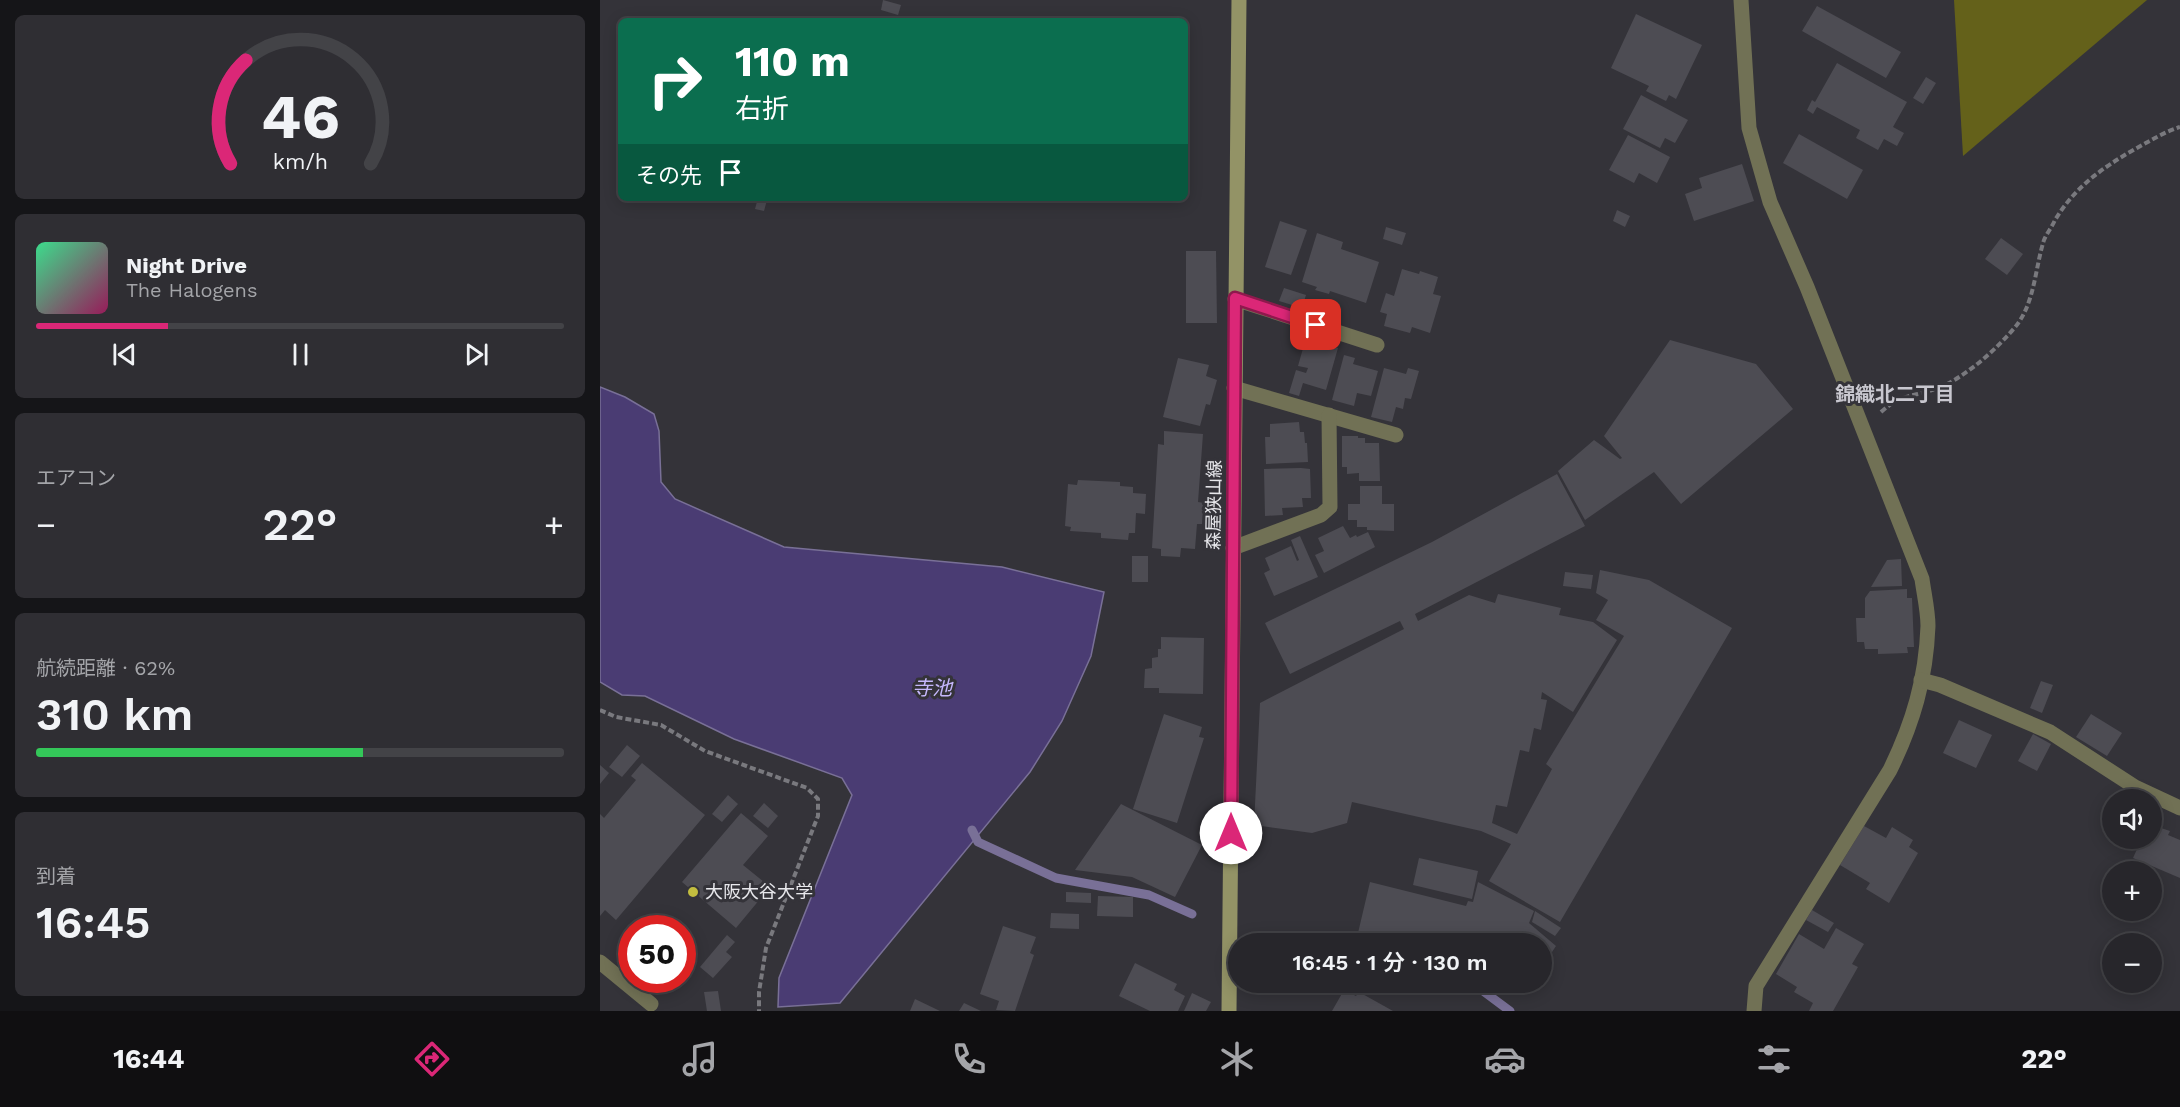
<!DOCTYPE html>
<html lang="ja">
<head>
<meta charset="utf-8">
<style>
  body { margin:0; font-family:"Work Sans","Noto Sans JP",sans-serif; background:#2f2e33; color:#f1f3f6; height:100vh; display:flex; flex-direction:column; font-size:22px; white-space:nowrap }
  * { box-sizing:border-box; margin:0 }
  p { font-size:20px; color:#a4a5a9 }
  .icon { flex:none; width:33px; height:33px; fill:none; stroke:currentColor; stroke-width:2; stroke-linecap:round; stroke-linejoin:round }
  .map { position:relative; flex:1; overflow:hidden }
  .side { display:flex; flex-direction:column; gap:15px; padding:15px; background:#151518; width:600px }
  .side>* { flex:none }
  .guide { position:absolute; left:18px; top:18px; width:570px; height:183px; border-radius:9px; box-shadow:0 3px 15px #0003,0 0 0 2px #434347; background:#0b6e4f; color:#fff; overflow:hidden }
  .fabs { position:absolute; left:1502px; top:789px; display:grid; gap:12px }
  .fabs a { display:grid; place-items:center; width:60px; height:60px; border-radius:50%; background:#27262b; box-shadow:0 3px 15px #0003,0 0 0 2px #434347; font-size:30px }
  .speed { position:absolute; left:18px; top:915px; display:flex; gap:12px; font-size:30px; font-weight:700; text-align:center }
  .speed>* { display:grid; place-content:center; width:78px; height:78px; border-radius:50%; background:#27262b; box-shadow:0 3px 15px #0003,0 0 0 2px #434347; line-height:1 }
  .speed .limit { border:9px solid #d22; background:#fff; color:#111 }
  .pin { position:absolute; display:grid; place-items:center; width:51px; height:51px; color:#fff; margin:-26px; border-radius:12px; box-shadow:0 3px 9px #0006 }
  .me { position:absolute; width:66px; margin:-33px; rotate:0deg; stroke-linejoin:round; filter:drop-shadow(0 0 4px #0008) }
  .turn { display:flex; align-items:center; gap:21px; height:126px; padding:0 18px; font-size:27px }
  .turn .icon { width:78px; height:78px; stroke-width:2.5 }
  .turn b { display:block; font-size:42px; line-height:51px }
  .then { display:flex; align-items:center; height:57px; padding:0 18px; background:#0003; gap:12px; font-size:22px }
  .big { font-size:45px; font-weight:600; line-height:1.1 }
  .side .tile { flex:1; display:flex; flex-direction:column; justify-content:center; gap:9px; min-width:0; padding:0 21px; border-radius:9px; background:#2f2e33 }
  .side .dial { align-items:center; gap:0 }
  .dial svg { height:156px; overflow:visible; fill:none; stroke:#434347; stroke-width:7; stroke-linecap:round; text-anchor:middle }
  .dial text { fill:#f1f3f6; stroke:none }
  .song { display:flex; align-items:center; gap:18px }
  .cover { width:72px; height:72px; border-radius:9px; background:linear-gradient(135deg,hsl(150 70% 55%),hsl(330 70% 35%)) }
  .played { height:6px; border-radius:3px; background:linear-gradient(90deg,#db2777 25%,#434347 25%) }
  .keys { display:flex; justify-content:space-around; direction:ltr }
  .heat { display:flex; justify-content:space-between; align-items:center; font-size:33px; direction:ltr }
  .charge { height:9px; border-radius:4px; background:linear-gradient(90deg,#34c759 62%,#434347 0) }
  .trip { position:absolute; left:628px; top:933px; width:324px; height:60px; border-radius:30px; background:#27262b; box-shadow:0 3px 15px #0003,0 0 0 2px #434347; font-weight:600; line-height:60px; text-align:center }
  .tab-bar { display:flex; height:96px; justify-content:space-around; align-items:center; background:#100f11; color:#a4a5a9 }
  .tab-bar .icon { width:42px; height:42px }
  .tab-bar .on { color:#db2777 }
  .tab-bar b { font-size:27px; color:#f1f3f6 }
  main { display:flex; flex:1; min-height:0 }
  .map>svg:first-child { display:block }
</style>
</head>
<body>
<main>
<section class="side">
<div class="tile dial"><svg viewBox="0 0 100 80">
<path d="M14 69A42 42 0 1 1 86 69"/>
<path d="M14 69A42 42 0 0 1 22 16" stroke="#db2777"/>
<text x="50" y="56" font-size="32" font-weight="700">46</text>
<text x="50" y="72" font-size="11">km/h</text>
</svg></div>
<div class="tile">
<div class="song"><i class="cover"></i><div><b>Night Drive</b><p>The Halogens</p></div></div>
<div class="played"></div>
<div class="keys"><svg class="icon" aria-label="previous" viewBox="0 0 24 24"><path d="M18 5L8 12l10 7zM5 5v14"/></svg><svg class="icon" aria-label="pause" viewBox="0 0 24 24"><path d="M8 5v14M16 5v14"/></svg><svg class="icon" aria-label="next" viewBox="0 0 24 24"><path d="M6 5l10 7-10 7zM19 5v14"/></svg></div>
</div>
<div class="tile"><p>エアコン</p>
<div class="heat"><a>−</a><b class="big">22°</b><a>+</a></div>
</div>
<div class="tile"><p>航続距離 · 62%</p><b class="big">310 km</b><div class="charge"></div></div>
<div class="tile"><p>到着</p><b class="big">16:45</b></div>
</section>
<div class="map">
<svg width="1580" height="1011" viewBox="0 0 1580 1011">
  <rect width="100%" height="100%" fill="#343339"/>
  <polygon fill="#64611a" points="1354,0 1547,0 1363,156"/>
  <polygon fill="#4a3c73" stroke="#797097" stroke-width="1.5" points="0,387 25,397 54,414 59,431 61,482 75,499 184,547 402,567 504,592 491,656 462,721 430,772 240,1003 178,1007 179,978 252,795 242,778 134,739 45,696 22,695 0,682"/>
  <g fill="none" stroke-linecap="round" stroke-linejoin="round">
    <g stroke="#797097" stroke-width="9">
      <polyline points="372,830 378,842 456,878 549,895 592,914"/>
      <polyline points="662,942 674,944"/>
      <polyline points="871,982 910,1011"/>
    </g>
  </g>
  <g fill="#4d4c53">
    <polygon points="283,0 301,5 298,15 281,10"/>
    <polygon points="1217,6 1301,52 1286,78 1202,31"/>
    <polygon points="1036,14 1102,45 1076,99 1069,95 1066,101 1046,91 1049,86 1011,68"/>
    <polygon points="1237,63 1307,102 1293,127 1304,133 1297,146 1284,139 1278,150 1256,138 1260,130 1217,107 1213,114 1207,110 1212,100 1215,102"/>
    <polygon points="1326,77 1336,83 1323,104 1313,98"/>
    <polygon points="1041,95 1088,120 1075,143 1065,138 1060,148 1023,129"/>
    <polygon points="1199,134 1263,170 1247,199 1183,163"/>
    <polygon points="1028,135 1070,157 1057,183 1039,173 1034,183 1009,170"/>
    <polygon points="1142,164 1154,201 1094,221 1085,194 1102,188 1099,178"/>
    <polygon points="158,198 167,200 164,211 155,209"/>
    <polygon points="1017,210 1030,216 1025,227 1013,221"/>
    <polygon points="680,221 707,230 691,275 665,267"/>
    <polygon points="786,227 806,233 802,245 783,239"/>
    <polygon points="717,233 743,242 741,249 779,262 766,303 730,291 729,294 715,290 717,287 702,282"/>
    <polygon points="1401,238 1423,254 1407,275 1385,259"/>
    <polygon points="586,251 616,251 617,323 586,323"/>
    <polygon points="802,269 819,274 820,271 838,277 833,294 841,296 830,333 812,327 810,333 784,326 787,314 780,312 786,293 794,296"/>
    <polygon points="684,288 706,295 702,308 679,301"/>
    <polygon points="706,338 738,348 726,390 703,383 699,396 689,393 696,370 706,373 708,368 698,366"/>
    <polygon points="1070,340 1156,364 1193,409 1081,504 1054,472 985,520 958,471 994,440 1020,459 1022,458 1004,436"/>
    <polygon points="744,355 755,358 753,364 778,371 771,396 757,393 754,406 732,400"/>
    <polygon points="578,358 609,365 606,376 617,380 610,405 606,404 600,426 563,417"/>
    <polygon points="784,368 806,374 808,368 819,371 811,399 805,398 803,409 796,407 792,422 771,417"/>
    <polygon points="699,422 700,432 704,432 705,443 707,443 708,462 666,464 665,437 670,437 670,424"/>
    <polygon points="564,431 603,434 598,502 604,503 602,524 597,524 595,549 581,548 580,557 561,556 561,549 552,548 558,444 564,445"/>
    <polygon points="742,436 758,436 758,438 765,438 765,443 779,443 780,481 759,481 759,473 747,474 747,467 742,467"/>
    <polygon points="701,468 710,469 711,498 702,498 703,507 682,508 683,515 665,516 664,469"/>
    <polygon points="957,474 985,526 815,614 818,621 869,595 895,603 898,594 961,608 959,615 993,622 1017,640 973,712 942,692 941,699 947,700 941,730 934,728 929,752 920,750 907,807 896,805 892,823 917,834 952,769 946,764 1024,636 996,620 1008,600 996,593 1000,570 1049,580 1132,628 960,922 889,881 911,844 881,831 752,802 747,823 712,833 654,825 660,703 804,629 800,621 690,674 665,623 832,542"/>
    <polygon points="478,480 520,482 520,486 533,487 533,493 546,494 545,514 536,513 535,533 529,533 528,540 501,538 501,533 470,531 471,527 465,526 468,484 477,485"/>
    <polygon points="760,486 782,486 782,504 794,504 794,531 767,530 767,527 757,527 757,520 748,520 748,504 760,504"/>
    <polygon points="743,526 750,538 756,535 757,537 768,532 775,547 724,573 715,555 724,551 718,538"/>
    <polygon points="700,536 718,577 674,596 664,573 670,570 665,558 691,546 697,561 699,560 691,540"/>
    <rect x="532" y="556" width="16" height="26"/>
    <polygon points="1301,559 1302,586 1271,587 1287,560"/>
    <polygon points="965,572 993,575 991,589 963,586"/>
    <polygon points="1307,589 1307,598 1312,598 1314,647 1307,647 1308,653 1278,654 1278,649 1265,649 1264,642 1257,642 1256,618 1265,618 1265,598 1270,591"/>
    <polygon points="561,637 604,638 603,694 559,693 559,688 544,688 545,669 552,668 552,658 558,657 558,649 561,649"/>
    <polygon points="1441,681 1453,685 1442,713 1430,708"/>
    <polygon points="564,714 602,727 599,737 604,738 577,823 533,809"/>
    <polygon points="1491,714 1522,733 1507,756 1476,737"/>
    <polygon points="1359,720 1392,735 1376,768 1343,753"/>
    <polygon points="1433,734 1451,744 1437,771 1418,761"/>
    <polygon points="27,745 40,756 22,777 9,767"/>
    <polygon points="42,763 105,815 16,920 5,910 0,916 0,814 4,818 36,780 31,776"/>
    <polygon points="0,765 9,773 0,784"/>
    <polygon points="128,795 138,804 122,822 112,814"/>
    <polygon points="164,803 178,816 168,828 153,816"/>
    <polygon points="521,804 602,845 575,897 532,877 475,870"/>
    <polygon points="141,813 168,836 143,865 170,887 136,928 82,882"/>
    <polygon points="1264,826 1286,838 1292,827 1313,840 1309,847 1318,853 1289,903 1266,889 1270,883 1240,865"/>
    <polygon points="1561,828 1570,831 1568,835 1580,840 1580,878 1533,858 1542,838 1551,838 1551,833 1557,835"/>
    <polygon points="819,858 878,871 872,899 813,885"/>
    <polygon points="1515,865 1525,868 1524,872 1512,872"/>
    <polygon points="770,882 866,906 868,901 873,902 878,882 934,911 929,923 956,946 942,967 942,944 801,944 758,933"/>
    <polygon points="466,892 491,893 491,903 466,902"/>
    <polygon points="498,896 533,897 533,917 497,916"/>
    <polygon points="1212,910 1234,923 1228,932 1206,920"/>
    <polygon points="935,911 961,928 955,936 932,922"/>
    <polygon points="451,913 479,914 479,929 450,928"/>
    <polygon points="403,926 436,937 430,953 434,955 415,1011 396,1010 399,1001 380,994"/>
    <polygon points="1236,928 1264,944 1252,964 1258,967 1233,1011 1209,1011 1213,1003 1194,992 1197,987 1176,974 1199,934 1224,949"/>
    <polygon points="127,935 135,942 126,952 132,957 113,978 100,967"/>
    <polygon points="535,963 577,984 574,990 585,996 578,1011 550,1011 519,996"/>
    <polygon points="675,982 718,982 717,991"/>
    <polygon points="904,982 932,982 925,993"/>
    <polygon points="744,990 756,996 759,992 793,1011 732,1011"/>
    <polygon points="118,991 121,1011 107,1011 104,992"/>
    <polygon points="592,993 611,1002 606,1011 584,1011"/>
    <polygon points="315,999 340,1011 310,1011"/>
    <polygon points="364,1003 381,1011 359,1011"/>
  </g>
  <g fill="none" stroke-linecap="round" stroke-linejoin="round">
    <g stroke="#79797e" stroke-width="4" stroke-dasharray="6 3" stroke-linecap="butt">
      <path d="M 1281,412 C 1302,393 1315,397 1338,388 C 1366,377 1397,349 1416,326 C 1435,302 1435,268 1444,240 C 1447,233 1452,227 1455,220 C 1475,187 1502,168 1535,149 C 1550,141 1564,132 1580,127"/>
      <polyline points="0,710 16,717 61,725 105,751 207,788 218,799 218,816 166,948 159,992 159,1011"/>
    </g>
    <polyline stroke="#717155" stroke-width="15" points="0,962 51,1004"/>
    <g stroke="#717155" stroke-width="15">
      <path d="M 1141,0 L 1149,128 L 1170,202 L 1207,287 L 1322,579 C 1324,594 1328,611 1328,626 C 1326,679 1313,723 1290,770 L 1156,986 L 1154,1011"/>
      <polyline points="635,299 777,345"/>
      <polyline points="634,388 796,435"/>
      <polyline points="633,548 721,515 730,507 729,415"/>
      <polyline points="1321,680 1340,685 1450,732 1535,787 1580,808"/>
    </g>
    <polyline stroke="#939366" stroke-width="15" points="629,1011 639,0"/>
  </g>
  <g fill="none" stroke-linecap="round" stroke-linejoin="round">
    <defs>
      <polyline id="route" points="631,833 635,298 716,325"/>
    </defs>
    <use href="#route" stroke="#8e194d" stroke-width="15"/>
    <use href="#route" stroke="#db2777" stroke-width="10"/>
  </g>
  <circle fill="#c2bd3f" stroke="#343339" stroke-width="2" cx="93" cy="892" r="6"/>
  <g text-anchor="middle" stroke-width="6" stroke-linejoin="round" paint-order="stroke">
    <g font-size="18" fill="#e8e8ec" stroke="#343339">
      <text transform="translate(614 505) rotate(-89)" y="6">森屋狭山線</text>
    </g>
    <g font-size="18" fill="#e8e8ec" stroke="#343339" text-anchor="start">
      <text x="105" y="898">大阪大谷大学</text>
    </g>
    <g font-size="20" font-weight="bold" fill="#c8c7cf" stroke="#343339">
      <text x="1295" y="401">錦織北二丁目</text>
    </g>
    <g font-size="20" font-style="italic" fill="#c5b7fc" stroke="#343339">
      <text x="332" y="695">寺池</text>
    </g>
  </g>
</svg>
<div class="fabs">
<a><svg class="icon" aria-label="sound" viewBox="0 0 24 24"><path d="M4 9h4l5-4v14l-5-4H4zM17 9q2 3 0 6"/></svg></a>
<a>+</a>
<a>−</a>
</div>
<div class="speed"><div class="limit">50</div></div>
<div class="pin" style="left:716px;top:325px;background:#d93025"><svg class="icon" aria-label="arrive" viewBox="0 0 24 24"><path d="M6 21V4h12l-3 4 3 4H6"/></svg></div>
<svg class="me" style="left:631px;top:833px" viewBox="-20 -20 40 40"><circle r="19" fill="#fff"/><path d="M0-13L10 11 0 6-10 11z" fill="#db2777"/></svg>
<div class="trip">16:45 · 1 分 · 130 m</div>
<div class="guide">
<div class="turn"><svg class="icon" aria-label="right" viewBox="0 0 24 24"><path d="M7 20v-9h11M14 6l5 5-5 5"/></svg><div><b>110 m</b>右折</div></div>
<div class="then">その先<svg class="icon" aria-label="arrive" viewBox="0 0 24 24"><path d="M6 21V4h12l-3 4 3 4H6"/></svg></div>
</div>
</div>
</main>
<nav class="tab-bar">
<b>16:44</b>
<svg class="icon on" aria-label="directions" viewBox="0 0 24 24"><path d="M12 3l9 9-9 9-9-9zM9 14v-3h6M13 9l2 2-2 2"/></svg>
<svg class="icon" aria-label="music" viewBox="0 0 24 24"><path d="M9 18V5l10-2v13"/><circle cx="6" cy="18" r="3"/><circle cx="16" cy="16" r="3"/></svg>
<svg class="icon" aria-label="phone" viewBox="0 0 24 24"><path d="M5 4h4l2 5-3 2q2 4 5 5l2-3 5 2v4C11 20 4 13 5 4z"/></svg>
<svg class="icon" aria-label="climate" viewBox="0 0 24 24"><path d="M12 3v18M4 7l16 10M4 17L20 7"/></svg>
<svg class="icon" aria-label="car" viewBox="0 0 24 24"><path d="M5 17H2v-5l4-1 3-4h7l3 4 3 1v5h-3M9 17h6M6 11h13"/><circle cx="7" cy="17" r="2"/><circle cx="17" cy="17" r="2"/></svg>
<svg class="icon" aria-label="filters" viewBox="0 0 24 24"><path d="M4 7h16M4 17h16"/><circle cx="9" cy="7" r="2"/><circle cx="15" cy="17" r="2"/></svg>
<b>22°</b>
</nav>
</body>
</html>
